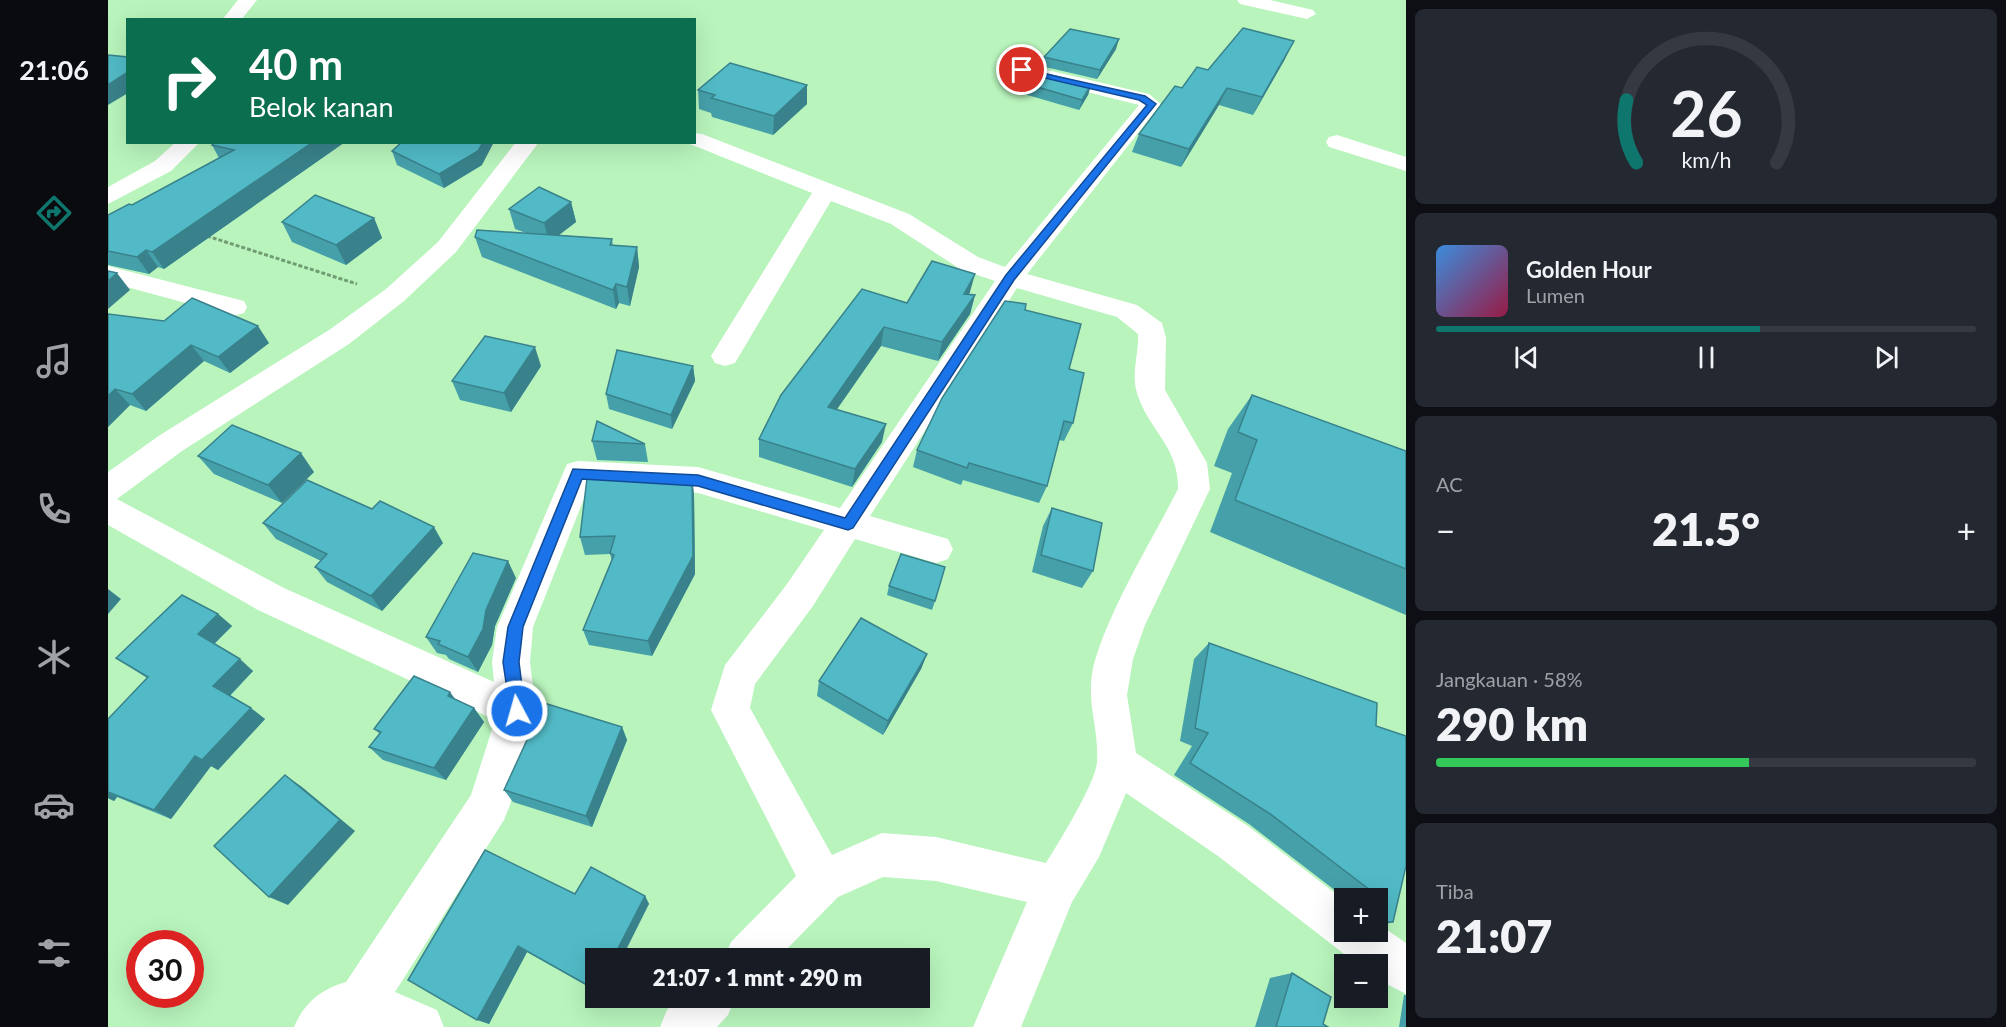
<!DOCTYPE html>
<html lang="id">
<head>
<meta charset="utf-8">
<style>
  body { margin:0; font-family:Lato,sans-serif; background:#242831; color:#f1f3f6; height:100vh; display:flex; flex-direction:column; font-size:22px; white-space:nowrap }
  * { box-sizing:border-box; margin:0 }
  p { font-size:20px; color:#9ea1a6 }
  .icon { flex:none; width:33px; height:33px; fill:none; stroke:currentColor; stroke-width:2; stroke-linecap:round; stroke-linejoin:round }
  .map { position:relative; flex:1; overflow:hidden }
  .drawer { display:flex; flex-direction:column; gap:9px; padding:9px; background:#0d0f14; width:600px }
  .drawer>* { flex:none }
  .banner { position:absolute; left:18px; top:18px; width:570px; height:126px; border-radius:0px; box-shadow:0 6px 24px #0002; background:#0b6e4f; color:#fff; overflow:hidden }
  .controls { position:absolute; left:1226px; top:888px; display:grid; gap:12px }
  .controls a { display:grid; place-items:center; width:54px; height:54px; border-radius:0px; background:#171b24; box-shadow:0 6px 24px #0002; font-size:30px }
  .speed { position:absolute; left:18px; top:930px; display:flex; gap:12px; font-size:30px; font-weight:700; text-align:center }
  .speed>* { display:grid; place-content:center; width:78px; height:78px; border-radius:50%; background:#171b24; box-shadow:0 6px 24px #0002; line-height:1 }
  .speed .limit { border:9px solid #d22; background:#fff; color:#111 }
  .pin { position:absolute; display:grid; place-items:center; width:51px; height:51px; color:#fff; margin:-26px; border:3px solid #fff; border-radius:50%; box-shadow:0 2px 6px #0007 }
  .me { position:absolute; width:66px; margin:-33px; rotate:354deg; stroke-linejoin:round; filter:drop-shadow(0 0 4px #0008) }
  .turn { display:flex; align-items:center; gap:21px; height:126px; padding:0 24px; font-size:27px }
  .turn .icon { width:78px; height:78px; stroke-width:2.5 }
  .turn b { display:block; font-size:42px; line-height:51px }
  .big { font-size:45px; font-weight:800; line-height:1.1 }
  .drawer .widget { flex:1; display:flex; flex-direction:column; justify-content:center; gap:9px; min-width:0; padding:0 21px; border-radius:9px; background:#242831 }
  .drawer .dial { align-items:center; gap:0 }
  .dial svg { height:156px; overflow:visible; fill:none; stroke:#363941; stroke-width:7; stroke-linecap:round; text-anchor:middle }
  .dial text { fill:#f1f3f6; stroke:none }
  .song { display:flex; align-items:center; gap:18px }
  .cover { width:72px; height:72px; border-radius:9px; background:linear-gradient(135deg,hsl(210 70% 55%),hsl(340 70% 35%)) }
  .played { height:6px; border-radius:3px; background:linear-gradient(90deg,#0f766e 60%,#363941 60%) }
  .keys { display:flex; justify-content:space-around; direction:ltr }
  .heat { display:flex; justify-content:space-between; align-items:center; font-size:33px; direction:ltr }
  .charge { height:9px; border-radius:4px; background:linear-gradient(90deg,#34c759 58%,#363941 0) }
  .trip { position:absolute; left:477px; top:948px; width:345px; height:60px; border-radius:0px; background:#171b24; box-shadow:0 6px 24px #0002; font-weight:800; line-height:60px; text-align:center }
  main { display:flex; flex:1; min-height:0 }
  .tab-bar { display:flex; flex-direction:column; width:108px; justify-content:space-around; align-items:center; background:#090b0e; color:#9ea1a6 }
  .tab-bar .icon { width:42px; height:42px }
  .tab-bar .current { color:#0f766e }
  .tab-bar b { font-size:27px; color:#f1f3f6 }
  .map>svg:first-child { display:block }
</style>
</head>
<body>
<main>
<nav class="tab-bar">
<b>21:06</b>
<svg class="icon current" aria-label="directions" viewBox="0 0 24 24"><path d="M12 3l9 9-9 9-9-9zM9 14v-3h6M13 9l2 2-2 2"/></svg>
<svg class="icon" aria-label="music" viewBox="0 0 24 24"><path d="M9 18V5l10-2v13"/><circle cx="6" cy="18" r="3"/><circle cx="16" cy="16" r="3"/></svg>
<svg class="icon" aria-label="phone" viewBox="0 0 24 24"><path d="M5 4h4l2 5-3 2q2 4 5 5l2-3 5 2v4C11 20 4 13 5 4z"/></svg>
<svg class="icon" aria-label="climate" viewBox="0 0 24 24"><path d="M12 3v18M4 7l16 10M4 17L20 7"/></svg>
<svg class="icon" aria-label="car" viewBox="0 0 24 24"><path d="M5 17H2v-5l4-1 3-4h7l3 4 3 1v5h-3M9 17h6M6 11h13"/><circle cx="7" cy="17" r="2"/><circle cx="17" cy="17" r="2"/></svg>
<svg class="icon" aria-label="filters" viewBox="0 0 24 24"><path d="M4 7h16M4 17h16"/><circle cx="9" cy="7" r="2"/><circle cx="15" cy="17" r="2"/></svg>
</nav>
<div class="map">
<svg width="1298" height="1027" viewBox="0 0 1298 1027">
  <rect width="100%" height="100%" fill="#b8f4bc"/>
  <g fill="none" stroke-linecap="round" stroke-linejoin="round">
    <polyline stroke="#719c74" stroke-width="3" stroke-dasharray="4 2" stroke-linecap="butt" points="99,236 249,284"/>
    <g fill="#fff" fill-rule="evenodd">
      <polygon points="130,0 149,0 133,20 114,20"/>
      <polygon points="1129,0 1162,0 1205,10 1208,14 1199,19 1132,4"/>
      <path d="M 914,64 L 1041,94 L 1053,104 L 919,274 L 1029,305 L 1054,323 L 1058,338 L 1057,390 L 1099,463 L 1102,489 L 1037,625 L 1025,659 L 1019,695 L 1028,753 L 1140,826 L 1236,900 L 1236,932 L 1269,932 L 1269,923 L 1298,943 L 1298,994 L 1269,979 L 1269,964 L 1249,964 L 1110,856 L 1018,793 L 991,857 L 964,902 L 913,1027 L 865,1027 L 919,902 L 828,881 L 775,877 L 730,897 L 670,958 L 616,958 L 623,942 L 688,876 L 603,710 L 617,665 L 679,584 L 716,530 L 590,493 L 481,486 L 425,627 L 422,662 L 428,711 L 402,805 L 396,820 L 287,992 L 329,1010 L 336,1027 L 186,1027 C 196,1003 213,989 238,982 L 363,795 L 387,720 L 150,610 L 0,525 L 0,472 L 52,435 L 221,330 L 278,289 L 330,242 L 408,142 L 431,142 L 348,252 L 296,301 L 241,344 L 74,451 L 9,499 L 176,588 L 386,682 L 384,662 L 389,627 L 459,464 L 470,461 L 590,467 L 732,508 L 887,281 L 852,269 L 783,224 L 723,201 L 627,363 L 617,366 L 607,363 L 603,356 L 704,193 L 577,142 L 586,142 L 586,133 L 594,134 L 801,214 L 870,257 L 897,267 L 1031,105 L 907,74 L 904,70 L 907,66 ZM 909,288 L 1009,317 L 1030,334 C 1031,353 1023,374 1029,393 C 1040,430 1071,446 1070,489 C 1042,544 1007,599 988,657 C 975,698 991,723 989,761 C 989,781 950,844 938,863 L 828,837 L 774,833 L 724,855 L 642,708 L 647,684 L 705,606 L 747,539 L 828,563 L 840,559 L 845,549 L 840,539 L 762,516 Z"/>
      <polygon points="1229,135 1298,157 1298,171 1221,147 1218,142 1221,137"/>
      <polygon points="68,142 92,142 63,171 0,204 0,187 47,161"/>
      <polygon points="0,266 136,301 139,307 136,313 126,316 0,282"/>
      <polygon points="571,998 627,998 620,1015 609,1027 552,1027 559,1010"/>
    </g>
  </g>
  <g fill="#46a0aa">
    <polygon points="1008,49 989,79 933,66 936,57"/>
    <polygon points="1177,59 1145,115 1111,105 1073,167 1024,152 1031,134 1100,70"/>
    <polygon points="912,82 983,85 980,95 971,110 909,92"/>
    <polygon points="590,90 699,104 665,135 604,117 603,113 591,109"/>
    <polygon points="237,142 56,269 50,267 41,274 0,265 0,215 24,205 111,158 104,145"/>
    <polygon points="284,151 374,165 336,188 289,165"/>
    <polygon points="463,202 468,222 450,235 504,239 505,246 529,247 531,267 522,306 511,303 508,309 374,257 367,237 418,233 407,229 401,209"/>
    <polygon points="266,218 274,238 238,265 184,242 174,222"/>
    <polygon points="862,292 861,294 867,295 862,314 830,361 773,346 729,409 774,442 744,487 651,457 651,439 799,303"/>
    <polygon points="0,314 161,343 122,373 96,361 38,411 22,405 0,427"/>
    <polygon points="433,366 403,412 352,400 344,381"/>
    <polygon points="585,366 587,381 564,429 501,409 498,394"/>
    <polygon points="961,369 965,423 956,441 951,440 939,486 931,503 855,480 853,485 805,467 809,450"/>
    <polygon points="1144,395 1298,451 1298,615 1102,532 1124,473 1106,466 1120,429"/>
    <polygon points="484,441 537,444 540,462 489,460"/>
    <polygon points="90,456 206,472 174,503 106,474"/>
    <polygon points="584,477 586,495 587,574 544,656 481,645 475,630 504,561 502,554 477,555 472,537"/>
    <polygon points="944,508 985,571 974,588 924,572 935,526"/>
    <polygon points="155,523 335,543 274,611 219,582 207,567 213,561 168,539"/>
    <polygon points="408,578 387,626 384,645 370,672 341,659 338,655 329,653 318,637"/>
    <polygon points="781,586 827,601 824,610 779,595"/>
    <polygon points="110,614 124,626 106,644 145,671 122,696 157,719 110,770 103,766 63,819 9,797 6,801 0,798 0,719 39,678 8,658"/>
    <polygon points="1101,643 1268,726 1285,922 1269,927 1269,898 1237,898 1141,824 1066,775 1084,746 1072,741 1086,659"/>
    <polygon points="819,654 813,669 775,735 709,696 711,681"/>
    <polygon points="347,699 366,708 376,722 338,780 275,760 261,747 272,734 266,729"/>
    <polygon points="514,727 519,740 484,827 405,802 396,790"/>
    <polygon points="467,894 537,896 541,904 488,958 488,991 419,952 381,1024 300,980"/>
    <polygon points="1184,973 1215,1024 1220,1027 1147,1027 1162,978"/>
    <polygon points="1296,995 1298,995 1298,1027 1291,1027"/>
  </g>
  <g fill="#39828b">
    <polygon points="1011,39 1008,49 989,79 992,70"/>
    <polygon points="1186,41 1177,59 1145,115 1154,97"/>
    <polygon points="20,72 20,93 0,105 0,85"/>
    <polygon points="699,85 699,104 665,135 666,116"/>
    <polygon points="983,85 980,95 971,110 974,100"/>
    <polygon points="1119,88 1111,105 1073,167 1081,149"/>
    <polygon points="205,142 237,142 56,269 44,252"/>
    <polygon points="375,142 386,142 374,165 336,188 331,174"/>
    <polygon points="463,202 468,222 441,243 436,223"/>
    <polygon points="266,218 274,238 238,265 228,245"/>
    <polygon points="529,247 531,267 522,306 519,287"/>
    <polygon points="38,250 50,267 41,274 29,257"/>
    <polygon points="9,273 22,290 0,309 0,281"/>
    <polygon points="867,274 862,292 851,312 856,294"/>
    <polygon points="508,284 511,303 508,309 505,290"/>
    <polygon points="867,295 862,314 830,361 834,342"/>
    <polygon points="150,326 161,343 122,373 110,357"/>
    <polygon points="776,327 773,346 718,425 720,407"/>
    <polygon points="83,345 96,361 38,411 24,394"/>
    <polygon points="427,347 433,366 403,412 396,393"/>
    <polygon points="585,366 587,381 564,429 563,415"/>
    <polygon points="7,389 22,405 0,427 0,396"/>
    <polygon points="778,424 774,442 744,487 747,469"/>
    <polygon points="193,453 206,472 174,503 160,485"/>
    <polygon points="584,477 586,495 587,574 544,656 540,641"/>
    <polygon points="326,527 335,543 274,611 263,596"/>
    <polygon points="400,561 408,578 387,626 384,645 370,672 360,657 378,610"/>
    <polygon points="0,589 13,599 0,614"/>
    <polygon points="110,614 124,626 104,646 90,634"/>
    <polygon points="819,654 813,669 775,735 780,721"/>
    <polygon points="132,659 145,671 120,697 105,686"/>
    <polygon points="342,692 353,707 340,696"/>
    <polygon points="143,708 157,719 110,770 103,766 63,819 46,810 87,756"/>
    <polygon points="366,708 376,722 338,780 326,768"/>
    <polygon points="514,727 519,740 484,827 478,816"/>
    <polygon points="177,775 194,787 247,831 180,905 161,897"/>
    <polygon points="0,793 9,797 6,801 0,798"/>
    <polygon points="537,896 541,904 514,958 505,958"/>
    <polygon points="410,946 419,952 381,1024 369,1020"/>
  </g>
  <g fill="#51bac6" stroke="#39828b" stroke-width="1.5">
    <polygon points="1135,28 1186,41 1154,97 1119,88 1081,149 1031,134 1067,86 1074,88 1089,67 1100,70"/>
    <polygon points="962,29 1011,39 992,70 936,57"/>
    <polygon points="0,55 20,57 20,72 0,85"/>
    <polygon points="622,63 699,85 666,116 603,98 607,95 590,90"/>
    <polygon points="923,70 983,85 974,100 912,82"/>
    <polygon points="107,142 205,142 44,252 38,250 29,257 0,251 0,215 21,204 24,205 126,150 104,145"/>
    <polygon points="294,142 375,142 370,151 331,174 284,151"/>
    <polygon points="431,187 463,202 436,223 401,209"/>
    <polygon points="207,195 266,218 228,245 174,222"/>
    <polygon points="369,230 504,239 502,245 529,247 519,287 508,284 505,290 367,237"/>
    <polygon points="824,261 867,274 856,294 867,295 834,342 776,327 720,407 778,424 747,469 651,439 673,395 754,289 799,303"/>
    <polygon points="0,271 9,273 0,281"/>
    <polygon points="84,298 150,326 110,357 83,345 24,394 7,389 0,396 0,314 56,321"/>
    <polygon points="897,301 918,304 917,310 973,324 961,369 976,373 965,423 956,421 939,486 861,463 859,468 809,450 834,398"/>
    <polygon points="377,336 427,347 396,393 344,381"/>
    <polygon points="509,350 585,366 563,415 498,394"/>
    <polygon points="1144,395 1298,451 1298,569 1127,500 1149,440 1130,432"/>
    <polygon points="489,421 537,444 484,441"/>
    <polygon points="124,425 193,453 160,485 90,456"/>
    <polygon points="480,470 584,477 585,556 540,641 475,630 506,555 502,553 507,536 472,537"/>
    <polygon points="199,480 264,509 272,501 326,527 263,596 207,567 219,554 155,523"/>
    <polygon points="944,508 994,523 985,571 933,555"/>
    <polygon points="365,553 400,561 378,610 375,629 360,657 330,644 332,641 318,637"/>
    <polygon points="793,554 837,567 827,601 781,586"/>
    <polygon points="74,595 110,614 90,634 132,659 105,686 143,708 94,760 87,756 46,810 0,792 0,719 40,677 8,658"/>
    <polygon points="753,618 819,654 780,721 711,681"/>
    <polygon points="1101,643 1269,703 1268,726 1298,736 1298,866 1285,922 1274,922 1269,919 1269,898 1262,898 1262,890 1161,813 1082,763 1100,733 1087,728"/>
    <polygon points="306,676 342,692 340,696 366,708 326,768 261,747 273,732 266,729"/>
    <polygon points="436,703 514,727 478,816 396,790"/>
    <polygon points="177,775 232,820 161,897 106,846"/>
    <polygon points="377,850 467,894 483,867 537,896 505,958 488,958 488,990 410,946 369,1020 300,980"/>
    <polygon points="1184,973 1223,997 1215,1024 1220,1027 1168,1027"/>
  </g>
  <polygon fill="#1a73e8" stroke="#114b97" stroke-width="1.5" points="911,68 1037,96 1048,104 906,280 745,528 740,530 590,486 474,479 415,627 411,662 417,711 415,716 409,718 403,716 395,662 400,627 465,469 590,475 737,518 898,275 1039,105 1031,100 911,72"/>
</svg>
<div class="controls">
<a>+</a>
<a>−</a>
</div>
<div class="speed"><div class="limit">30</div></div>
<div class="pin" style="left:914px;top:70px;background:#d93025"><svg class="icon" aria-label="arrive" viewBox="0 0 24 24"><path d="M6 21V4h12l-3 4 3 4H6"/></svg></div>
<svg class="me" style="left:409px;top:711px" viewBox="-20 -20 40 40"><circle r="17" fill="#1a73e8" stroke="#fff" stroke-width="3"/><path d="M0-11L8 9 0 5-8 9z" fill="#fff"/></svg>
<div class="trip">21:07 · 1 mnt · 290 m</div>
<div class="banner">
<div class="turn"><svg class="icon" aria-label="right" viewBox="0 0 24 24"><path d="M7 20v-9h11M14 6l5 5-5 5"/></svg><div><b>40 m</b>Belok kanan</div></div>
</div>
</div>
<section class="drawer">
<div class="widget dial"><svg viewBox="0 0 100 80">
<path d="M14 69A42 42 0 1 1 86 69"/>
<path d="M14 69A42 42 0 0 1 9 37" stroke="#0f766e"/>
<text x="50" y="56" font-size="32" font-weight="700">26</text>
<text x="50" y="72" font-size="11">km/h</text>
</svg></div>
<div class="widget">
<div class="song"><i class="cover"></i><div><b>Golden Hour</b><p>Lumen</p></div></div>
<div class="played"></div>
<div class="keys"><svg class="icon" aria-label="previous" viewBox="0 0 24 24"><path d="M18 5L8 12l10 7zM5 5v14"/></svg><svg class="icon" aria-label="pause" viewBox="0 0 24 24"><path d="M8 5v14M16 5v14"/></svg><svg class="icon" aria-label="next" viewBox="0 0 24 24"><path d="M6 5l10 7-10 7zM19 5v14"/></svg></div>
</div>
<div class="widget"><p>AC</p>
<div class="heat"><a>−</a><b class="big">21.5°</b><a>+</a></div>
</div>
<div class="widget"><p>Jangkauan · 58%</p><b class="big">290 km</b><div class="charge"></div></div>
<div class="widget"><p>Tiba</p><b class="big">21:07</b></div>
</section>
</main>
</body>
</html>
